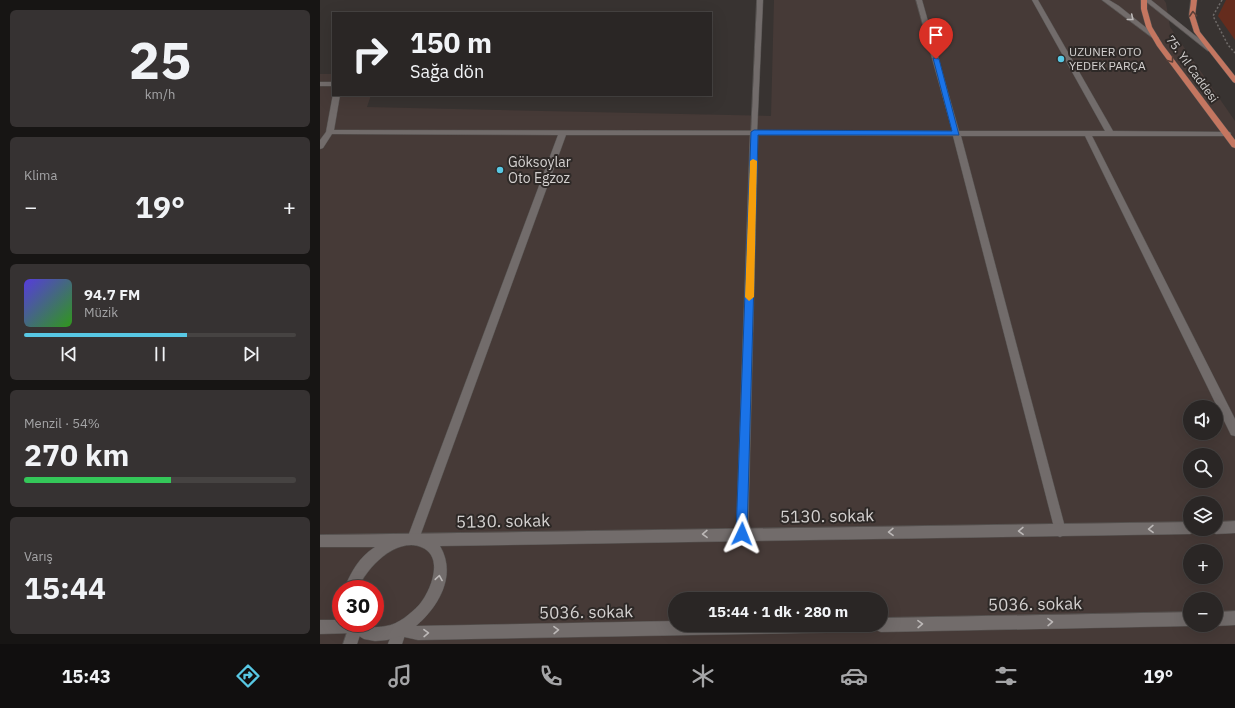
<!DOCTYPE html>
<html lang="tr">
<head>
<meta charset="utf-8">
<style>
  body { margin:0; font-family:"IBM Plex Sans",sans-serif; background:#363232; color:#f1f3f6; height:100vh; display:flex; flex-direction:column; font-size:15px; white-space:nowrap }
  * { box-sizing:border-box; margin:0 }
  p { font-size:13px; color:#a5a5a7 }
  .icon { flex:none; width:22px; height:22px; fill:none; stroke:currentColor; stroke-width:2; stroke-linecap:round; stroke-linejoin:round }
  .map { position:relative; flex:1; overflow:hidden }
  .drawer { display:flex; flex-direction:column; gap:10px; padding:10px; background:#171514; width:320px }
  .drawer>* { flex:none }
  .banner { position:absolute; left:12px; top:12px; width:380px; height:84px; border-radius:0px; box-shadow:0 4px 16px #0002,0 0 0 1px #464342; background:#2a2625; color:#f1f3f6; overflow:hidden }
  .fabs { position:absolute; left:863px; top:400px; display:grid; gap:8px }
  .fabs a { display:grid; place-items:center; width:40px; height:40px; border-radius:50%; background:#2a2625; box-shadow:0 4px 16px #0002,0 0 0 1px #464342; font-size:20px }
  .speed { position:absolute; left:12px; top:580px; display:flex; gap:8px; font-size:20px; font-weight:700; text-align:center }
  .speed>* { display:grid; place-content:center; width:52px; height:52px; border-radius:50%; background:#2a2625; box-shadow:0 4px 16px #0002,0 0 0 1px #464342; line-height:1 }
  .speed .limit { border:6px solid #d22; background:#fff; color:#111 }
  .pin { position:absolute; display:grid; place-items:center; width:34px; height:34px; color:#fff; margin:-41px -17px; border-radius:50% 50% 50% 0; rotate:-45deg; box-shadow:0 0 4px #0007 }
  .pin .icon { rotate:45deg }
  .me { position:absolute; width:44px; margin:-22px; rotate:2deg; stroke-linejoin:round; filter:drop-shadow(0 0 3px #0008) }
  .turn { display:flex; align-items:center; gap:14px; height:84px; padding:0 12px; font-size:18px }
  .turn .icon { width:52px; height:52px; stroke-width:2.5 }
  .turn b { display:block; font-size:28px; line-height:34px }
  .big { font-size:30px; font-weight:700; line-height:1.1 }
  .drawer .widget { flex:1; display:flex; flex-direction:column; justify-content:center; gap:6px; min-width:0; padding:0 14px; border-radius:6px; background:#363232 }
  .drawer .dial { align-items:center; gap:0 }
  .dial b { font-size:52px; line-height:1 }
  .song { display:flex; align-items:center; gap:12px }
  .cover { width:48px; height:48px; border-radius:6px; background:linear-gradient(135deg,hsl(250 70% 55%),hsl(110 70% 35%)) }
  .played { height:4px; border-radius:2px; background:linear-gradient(90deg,#58c8e4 60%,#464342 60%) }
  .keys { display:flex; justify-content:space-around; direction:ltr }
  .heat { display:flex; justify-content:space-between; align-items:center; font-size:22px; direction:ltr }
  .charge { height:6px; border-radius:3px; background:linear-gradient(90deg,#34c759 54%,#464342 0) }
  .trip { position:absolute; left:348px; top:592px; width:220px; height:40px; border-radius:20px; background:#2a2625; box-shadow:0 4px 16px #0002,0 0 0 1px #464342; font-weight:700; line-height:40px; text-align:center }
  .tabs { display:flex; height:64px; justify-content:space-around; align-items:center; background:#110f0f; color:#a5a5a7 }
  .tabs .icon { width:28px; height:28px }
  .tabs .active { color:#58c8e4 }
  .tabs b { font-size:18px; color:#f1f3f6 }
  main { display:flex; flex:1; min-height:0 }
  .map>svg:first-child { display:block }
</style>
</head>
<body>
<main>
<section class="drawer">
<div class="widget dial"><b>25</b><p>km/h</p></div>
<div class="widget"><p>Klima</p>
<div class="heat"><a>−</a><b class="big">19°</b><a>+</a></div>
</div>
<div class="widget">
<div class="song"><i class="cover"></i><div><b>94.7 FM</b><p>Müzik</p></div></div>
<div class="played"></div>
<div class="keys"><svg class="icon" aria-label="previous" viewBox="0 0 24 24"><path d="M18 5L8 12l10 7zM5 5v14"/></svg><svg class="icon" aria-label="pause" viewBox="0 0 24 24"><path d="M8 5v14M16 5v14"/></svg><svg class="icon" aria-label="next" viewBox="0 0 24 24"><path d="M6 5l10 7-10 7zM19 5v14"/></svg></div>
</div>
<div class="widget"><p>Menzil · 54%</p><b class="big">270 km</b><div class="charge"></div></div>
<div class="widget"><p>Varış</p><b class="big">15:44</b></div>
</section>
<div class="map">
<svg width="915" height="644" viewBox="0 0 915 644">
  <rect width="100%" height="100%" fill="#383331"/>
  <path fill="#463a37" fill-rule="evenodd" d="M 454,0 L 844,0 L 846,3 L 850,27 L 915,121 L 915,644 L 0,644 L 0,74 L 13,74 L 13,95 L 51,95 L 47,107 L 451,116 ZM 870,407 L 896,407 L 896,433 L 870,433 ZM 870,455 L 896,455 L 896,481 L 870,481 ZM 870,503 L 896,503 L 896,529 L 870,529 ZM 870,551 L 896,551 L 896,577 L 870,577 ZM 21,589 L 55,589 L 55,623 L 21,623 ZM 355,599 L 561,599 L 561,625 L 355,625 ZM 870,599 L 896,599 L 896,625 L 870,625 Z"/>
  <polygon fill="#652c1d" points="906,0 915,0 915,40 898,16"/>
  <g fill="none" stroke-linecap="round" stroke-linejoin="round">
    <defs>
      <polygon id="service" points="437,0 443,0 437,133 434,135 431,133"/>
      <g id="minor">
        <polygon points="596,0 602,0 639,131 785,131 712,0 718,0 793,131 910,132 911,134 907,136 772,136 915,419 915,436 911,435 765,136 641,136 746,531 744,535 740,537 736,535 633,136 438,135 428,534 426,538 422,540 418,538 416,534 430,135 246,135 99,539 97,543 93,545 89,543 87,539 238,135 12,134 3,148 0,149 0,140 6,132 13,94 20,95 14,130 632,131"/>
        <rect x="0" y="82" width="13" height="4"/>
      </g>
      <g id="tertiary">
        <polygon points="80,622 85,624 87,629 82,644 68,644 75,624"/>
        <polygon points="30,623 42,623 43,626 37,644 23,644"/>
      </g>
      <g id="secondary">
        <polygon points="782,0 789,0 799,6 839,38 834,39"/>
        <polygon points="824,0 831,0 892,49 892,51 888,51"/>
        <polygon points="915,521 915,533 896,534 892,532 890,529 896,529 896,522"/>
        <path d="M 870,522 L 870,529 L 876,529 L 874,532 L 870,534 L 120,546 C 137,575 119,606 96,626 L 355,621 L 355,625 L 542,625 L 540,630 L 535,632 L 98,640 L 80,636 L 67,640 L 55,641 L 44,639 L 34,633 L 0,634 L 0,620 L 21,620 L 21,623 C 28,623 36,622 42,623 C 44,623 46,625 48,626 C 53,628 60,627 66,626 C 79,624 90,614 99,605 C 111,591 125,556 101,547 C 76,537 46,568 38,589 L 24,589 C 31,572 39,557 55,547 L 0,547 L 0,535 Z"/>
        <polygon points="915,611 915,625 896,626 894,625 896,625 896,612"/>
        <polygon points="870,612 870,625 872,625 870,626 561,632 556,630 554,625 561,625 561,618"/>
      </g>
      <g id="primary">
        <polygon points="821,0 827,0 827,9 832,27 843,45 915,140 915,148 912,147 837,46 826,27 821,9"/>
        <polygon points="871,0 877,0 875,16 880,32 915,76 915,83 913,82 874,32 869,16"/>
      </g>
    </defs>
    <use href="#service" stroke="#555250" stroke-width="1"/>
    <use href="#minor" stroke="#555250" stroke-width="1"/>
    <use href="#tertiary" stroke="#555250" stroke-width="1"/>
    <use href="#secondary" stroke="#555250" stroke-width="1"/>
    <use href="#primary" stroke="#555250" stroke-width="1"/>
    <polyline stroke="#6f6b69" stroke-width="1.5" stroke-dasharray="2 2" stroke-linecap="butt" points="902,0 893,16 908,45 915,53"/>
    <use href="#service" fill="#726c6b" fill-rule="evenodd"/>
    <use href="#minor" fill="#726c6b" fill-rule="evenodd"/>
    <use href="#tertiary" fill="#726c6b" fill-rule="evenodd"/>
    <use href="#secondary" fill="#726c6b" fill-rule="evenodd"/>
    <use href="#primary" fill="#c47660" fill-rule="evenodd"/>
  </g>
  <defs><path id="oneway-chevron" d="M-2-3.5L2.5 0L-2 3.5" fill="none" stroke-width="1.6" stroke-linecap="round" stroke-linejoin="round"/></defs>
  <g stroke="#5b4038">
    <use href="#oneway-chevron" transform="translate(873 14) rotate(-93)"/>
    <use href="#oneway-chevron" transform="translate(851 60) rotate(54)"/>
  </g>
  <g stroke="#bcb8b7">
    <use href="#oneway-chevron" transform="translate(811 18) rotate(39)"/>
    <use href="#oneway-chevron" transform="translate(831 529) rotate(179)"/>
    <use href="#oneway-chevron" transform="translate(701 531) rotate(179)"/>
    <use href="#oneway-chevron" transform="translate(571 532) rotate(179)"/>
    <use href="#oneway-chevron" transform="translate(385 534) rotate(179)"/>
    <use href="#oneway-chevron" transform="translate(119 578) rotate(-81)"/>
    <use href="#oneway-chevron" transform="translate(730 622) rotate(-1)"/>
    <use href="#oneway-chevron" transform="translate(600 624) rotate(-1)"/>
    <use href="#oneway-chevron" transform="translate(236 630) rotate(-1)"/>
    <use href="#oneway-chevron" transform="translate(106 633) rotate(-1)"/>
  </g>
  <polygon fill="#1a73e8" stroke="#114b97" points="613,58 619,59 639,135 438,135 427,534 426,538 422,540 418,538 416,534 431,132 434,130 632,131"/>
  <polygon fill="#f59e0b" points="433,159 437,161 434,297 429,301 425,297 430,161"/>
  <g fill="#58c8e4" stroke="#2e2927" stroke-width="1.5">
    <circle cx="741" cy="59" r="4"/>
    <circle cx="180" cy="170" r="4"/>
  </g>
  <g text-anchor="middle" stroke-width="4" stroke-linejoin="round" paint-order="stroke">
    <g font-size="12" fill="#d4d1d0" stroke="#2e2927" text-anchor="start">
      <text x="749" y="56">UZUNER OTO<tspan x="749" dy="14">YEDEK PARÇA</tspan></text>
    </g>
    <g font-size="12" fill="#d4d1d0" stroke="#2e2927">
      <text transform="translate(872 69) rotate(54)" y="4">75. Yıl Caddesi</text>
    </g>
    <g font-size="14" fill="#d4d1d0" stroke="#2e2927" text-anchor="start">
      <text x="188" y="167">Göksoylar<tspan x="188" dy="16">Oto Egzoz</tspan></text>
    </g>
    <g font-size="17" fill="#d4d1d0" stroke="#2e2927">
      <text transform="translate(507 516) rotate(-1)" y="6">5130. sokak</text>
      <text transform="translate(183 521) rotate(-1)" y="6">5130. sokak</text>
      <text transform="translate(715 604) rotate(-1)" y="6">5036. sokak</text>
      <text transform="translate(266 612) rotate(-1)" y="6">5036. sokak</text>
    </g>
  </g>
</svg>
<div class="fabs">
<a><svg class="icon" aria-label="sound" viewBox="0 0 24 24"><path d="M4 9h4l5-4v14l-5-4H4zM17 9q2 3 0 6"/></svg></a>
<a><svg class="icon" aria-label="search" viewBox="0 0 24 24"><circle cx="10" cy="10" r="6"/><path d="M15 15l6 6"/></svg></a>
<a><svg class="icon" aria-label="layers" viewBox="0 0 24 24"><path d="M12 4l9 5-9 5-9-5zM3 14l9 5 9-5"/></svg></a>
<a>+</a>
<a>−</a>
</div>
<div class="speed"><div class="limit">30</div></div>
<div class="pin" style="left:616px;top:59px;background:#d93025"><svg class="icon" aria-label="arrive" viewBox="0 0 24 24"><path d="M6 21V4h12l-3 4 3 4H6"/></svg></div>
<svg class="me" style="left:422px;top:534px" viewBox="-20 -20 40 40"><path d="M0-17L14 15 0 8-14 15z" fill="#1a73e8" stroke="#fff" stroke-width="4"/></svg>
<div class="trip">15:44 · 1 dk · 280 m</div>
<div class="banner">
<div class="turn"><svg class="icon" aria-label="right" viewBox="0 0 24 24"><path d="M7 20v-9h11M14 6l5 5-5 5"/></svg><div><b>150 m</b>Sağa dön</div></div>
</div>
</div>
</main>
<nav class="tabs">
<b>15:43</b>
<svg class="icon active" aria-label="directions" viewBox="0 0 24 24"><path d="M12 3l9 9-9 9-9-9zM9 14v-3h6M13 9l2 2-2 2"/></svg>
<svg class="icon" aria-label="music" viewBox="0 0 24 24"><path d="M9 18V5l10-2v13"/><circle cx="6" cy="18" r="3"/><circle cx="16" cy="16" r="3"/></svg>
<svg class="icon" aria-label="phone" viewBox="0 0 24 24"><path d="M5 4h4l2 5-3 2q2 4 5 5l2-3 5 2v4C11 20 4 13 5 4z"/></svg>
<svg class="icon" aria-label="climate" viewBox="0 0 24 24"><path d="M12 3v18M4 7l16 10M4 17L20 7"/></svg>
<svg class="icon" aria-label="car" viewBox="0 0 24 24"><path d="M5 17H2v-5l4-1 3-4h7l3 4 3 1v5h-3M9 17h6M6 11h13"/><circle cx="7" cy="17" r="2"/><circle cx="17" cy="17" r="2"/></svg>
<svg class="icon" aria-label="filters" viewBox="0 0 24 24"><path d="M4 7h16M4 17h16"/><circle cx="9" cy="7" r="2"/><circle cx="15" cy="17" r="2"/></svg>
<b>19°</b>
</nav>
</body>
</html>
